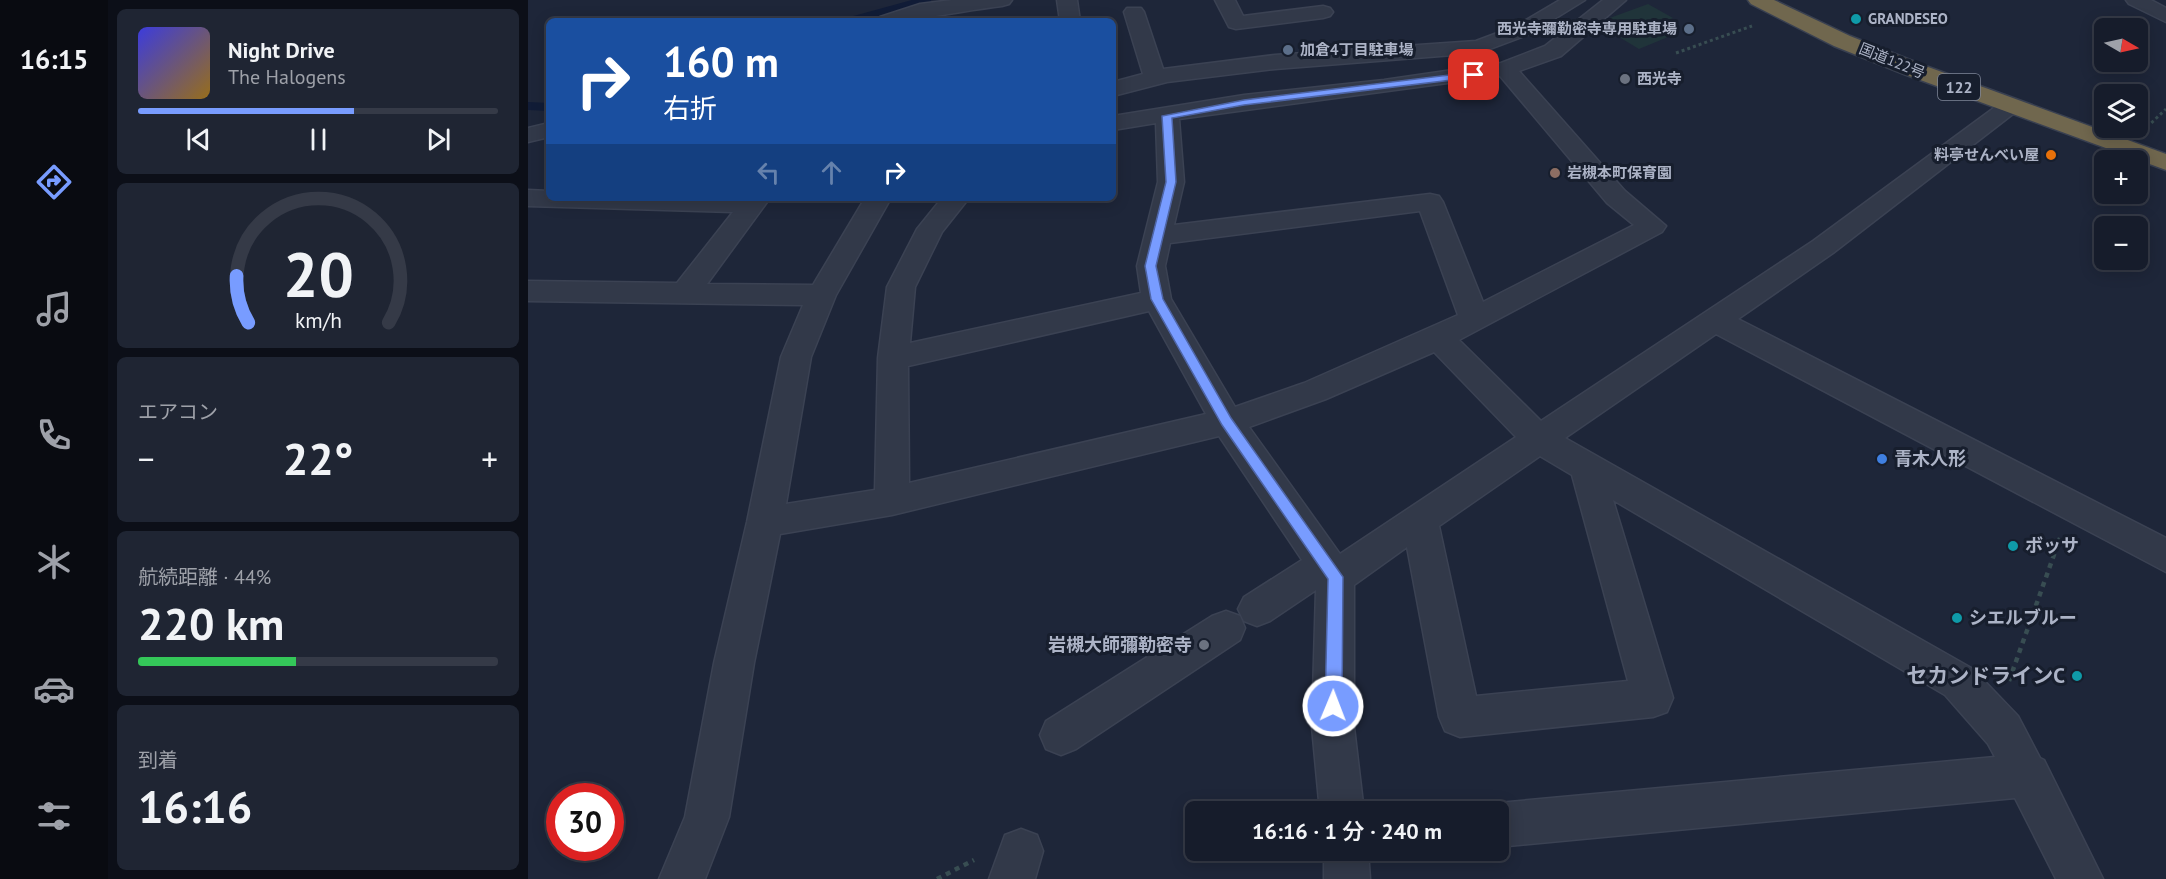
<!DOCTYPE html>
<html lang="ja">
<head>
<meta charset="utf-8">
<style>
  body { margin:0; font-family:"PT Sans","Noto Sans JP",sans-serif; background:#1f2533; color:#f1f3f6; height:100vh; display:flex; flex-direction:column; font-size:22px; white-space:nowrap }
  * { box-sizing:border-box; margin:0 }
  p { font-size:20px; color:#9ea1a9 }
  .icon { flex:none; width:33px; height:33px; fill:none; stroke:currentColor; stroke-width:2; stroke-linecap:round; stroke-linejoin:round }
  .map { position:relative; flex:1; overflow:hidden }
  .drawer { display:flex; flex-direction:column; gap:9px; padding:9px; background:#0c0f18; width:420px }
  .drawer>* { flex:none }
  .guide { position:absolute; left:18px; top:18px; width:570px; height:183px; border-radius:9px; box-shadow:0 3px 15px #0003,0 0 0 2px #353a47; background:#1a4fa0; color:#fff; overflow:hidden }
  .needle { width:39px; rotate:99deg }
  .fabs { position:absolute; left:1566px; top:18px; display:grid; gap:12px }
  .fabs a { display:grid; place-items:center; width:54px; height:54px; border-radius:9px; background:#161c2b; box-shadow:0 3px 15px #0003,0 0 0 2px #353a47; font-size:30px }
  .speed { position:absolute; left:18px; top:783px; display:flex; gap:12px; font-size:30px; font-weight:700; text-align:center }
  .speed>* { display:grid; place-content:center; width:78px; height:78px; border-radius:50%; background:#161c2b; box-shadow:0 3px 15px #0003,0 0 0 2px #353a47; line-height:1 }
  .speed .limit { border:9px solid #d22; background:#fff; color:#111 }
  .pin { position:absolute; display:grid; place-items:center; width:51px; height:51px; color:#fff; margin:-26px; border-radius:12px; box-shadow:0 3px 9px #0006 }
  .me { position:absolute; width:66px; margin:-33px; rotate:1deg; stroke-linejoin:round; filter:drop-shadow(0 0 4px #0008) }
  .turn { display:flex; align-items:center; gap:21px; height:126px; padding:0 18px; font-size:27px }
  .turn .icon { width:78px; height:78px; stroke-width:2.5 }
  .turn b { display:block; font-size:42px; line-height:51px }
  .lanes { display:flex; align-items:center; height:57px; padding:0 18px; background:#0003; justify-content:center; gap:30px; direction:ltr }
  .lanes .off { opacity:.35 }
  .big { font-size:45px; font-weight:600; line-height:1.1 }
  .drawer .widget { flex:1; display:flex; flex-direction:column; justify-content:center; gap:9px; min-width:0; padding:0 21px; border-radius:9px; background:#1f2533 }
  .drawer .dial { align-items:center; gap:0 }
  .dial svg { height:156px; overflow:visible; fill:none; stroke:#353a47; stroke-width:7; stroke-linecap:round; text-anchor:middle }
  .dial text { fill:#f1f3f6; stroke:none }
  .song { display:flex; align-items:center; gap:18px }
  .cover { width:72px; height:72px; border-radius:9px; background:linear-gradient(135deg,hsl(240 70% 55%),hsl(40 70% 35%)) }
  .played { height:6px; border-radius:3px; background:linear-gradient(90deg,#789cff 60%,#353a47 60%) }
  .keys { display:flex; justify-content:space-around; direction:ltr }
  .heat { display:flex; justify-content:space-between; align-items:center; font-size:33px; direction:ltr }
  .charge { height:9px; border-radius:4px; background:linear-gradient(90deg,#34c759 44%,#353a47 0) }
  .trip { position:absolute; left:657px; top:801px; width:324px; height:60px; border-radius:9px; background:#161c2b; box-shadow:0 3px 15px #0003,0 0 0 2px #353a47; font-weight:600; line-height:60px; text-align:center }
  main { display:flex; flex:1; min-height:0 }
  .dock { display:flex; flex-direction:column; width:108px; justify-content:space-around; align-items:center; background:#090b11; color:#9ea1a9 }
  .dock .icon { width:42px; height:42px }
  .dock .current { color:#789cff }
  .dock b { font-size:27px; color:#f1f3f6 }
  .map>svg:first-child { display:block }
</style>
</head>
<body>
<main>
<nav class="dock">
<b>16:15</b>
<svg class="icon current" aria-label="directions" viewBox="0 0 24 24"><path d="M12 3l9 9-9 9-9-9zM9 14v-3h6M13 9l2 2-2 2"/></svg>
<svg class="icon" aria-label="music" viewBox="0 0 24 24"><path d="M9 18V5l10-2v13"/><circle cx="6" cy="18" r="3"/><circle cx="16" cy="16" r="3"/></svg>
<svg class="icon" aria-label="phone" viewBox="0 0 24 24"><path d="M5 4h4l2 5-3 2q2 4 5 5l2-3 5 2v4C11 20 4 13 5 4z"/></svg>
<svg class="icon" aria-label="climate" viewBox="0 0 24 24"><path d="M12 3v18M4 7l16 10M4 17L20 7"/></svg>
<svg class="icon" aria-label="car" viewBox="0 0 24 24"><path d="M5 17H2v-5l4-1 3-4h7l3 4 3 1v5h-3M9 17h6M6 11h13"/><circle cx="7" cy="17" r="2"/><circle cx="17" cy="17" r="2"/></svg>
<svg class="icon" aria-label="filters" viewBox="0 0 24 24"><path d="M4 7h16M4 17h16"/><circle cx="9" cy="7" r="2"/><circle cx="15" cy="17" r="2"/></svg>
</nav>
<section class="drawer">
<div class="widget">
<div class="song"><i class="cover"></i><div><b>Night Drive</b><p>The Halogens</p></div></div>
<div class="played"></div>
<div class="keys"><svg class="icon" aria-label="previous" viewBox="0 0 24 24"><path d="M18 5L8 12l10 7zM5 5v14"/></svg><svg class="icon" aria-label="pause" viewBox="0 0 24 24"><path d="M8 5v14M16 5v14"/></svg><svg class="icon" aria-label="next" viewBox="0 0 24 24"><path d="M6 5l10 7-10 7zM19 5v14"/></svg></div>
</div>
<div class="widget dial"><svg viewBox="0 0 100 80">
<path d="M14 69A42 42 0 1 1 86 69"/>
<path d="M14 69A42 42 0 0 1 8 45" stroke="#789cff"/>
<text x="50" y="56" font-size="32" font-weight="700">20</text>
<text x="50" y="72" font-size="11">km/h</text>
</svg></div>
<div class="widget"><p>エアコン</p>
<div class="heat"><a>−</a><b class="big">22°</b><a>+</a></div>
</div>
<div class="widget"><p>航続距離 · 44%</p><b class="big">220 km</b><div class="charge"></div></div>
<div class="widget"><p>到着</p><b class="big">16:16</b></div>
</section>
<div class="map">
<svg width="1638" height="879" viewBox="0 0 1638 879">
  <rect width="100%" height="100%" fill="#1e2639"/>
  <polygon fill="#20343a" points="1120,4 1145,18 1123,26 1140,37 1111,49 1068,23"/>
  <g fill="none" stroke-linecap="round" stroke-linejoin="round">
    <g stroke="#111c37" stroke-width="8">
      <polyline points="322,21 399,0"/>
      <polyline points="0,106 21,107"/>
    </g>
    <defs>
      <g id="minor">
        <path d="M 424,0 L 484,0 L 481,4 L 474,6 C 432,11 390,21 349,21 L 352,17 L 392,4 Z"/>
        <polygon points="529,0 549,0 552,21 532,21"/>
        <polygon points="687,0 707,0 715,16 795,6 802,8 805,12 802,16 795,18 708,29 701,27"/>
        <polygon points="1032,0 1057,0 1002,34 951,53 747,69 639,82 585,96 585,82 615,74 596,12 599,8 613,8 616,12 635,69 747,55 948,41 988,26"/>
        <path d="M 1075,0 L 1098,0 L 1033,56 L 991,71 L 1097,191 L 1138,226 L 1134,232 L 931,340 L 1013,421 L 1285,241 L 1474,102 L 1490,102 L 1494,107 L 1305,253 L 1210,319 L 1638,538 L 1638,572 L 1188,334 L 1037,438 L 1445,669 L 1490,716 L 1512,758 L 1516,760 L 1575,879 L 1528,879 L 1487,798 L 970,847 L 970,812 L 953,812 L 970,803 L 1467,757 L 1460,744 L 1417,695 L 1085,500 L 1145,698 L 1139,712 L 1125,717 L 932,737 L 917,731 L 911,717 L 879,547 L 826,585 L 826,727 L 836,812 L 792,812 L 784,727 L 788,590 L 742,621 L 729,626 L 716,621 L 710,609 L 716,597 L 774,560 L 691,436 L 364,515 L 252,534 L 226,663 L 201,817 L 177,879 L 131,879 L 157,817 L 186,663 L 219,522 L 253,357 L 275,305 L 0,301 L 0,281 L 149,283 L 205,212 L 0,206 L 0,190 L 21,191 L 21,198 L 242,198 L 179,284 L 285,285 L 337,198 L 363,198 L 308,295 L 283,357 L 258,504 L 347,490 L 350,358 L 359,287 L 389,229 L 414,198 L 441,198 L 414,232 L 387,287 L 382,343 L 613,293 L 609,266 L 630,182 L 628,123 L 585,130 L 585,116 L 716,95 L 856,80 L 973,63 L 1017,46 ZM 972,76 L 1079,203 L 1106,225 L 955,302 L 915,202 L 911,196 L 902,194 L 646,225 L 656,182 L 651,119 ZM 892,211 L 930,315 L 776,383 L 707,407 L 643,299 L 637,266 L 642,243 ZM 621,311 L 678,414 L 381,483 L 380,366 ZM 906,352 L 988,437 L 812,554 L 721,427 L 798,399 ZM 1012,456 L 1044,475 L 1100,681 L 948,696 L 911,526 Z"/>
        <polygon points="1598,0 1623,0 1638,8 1638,22 1601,4"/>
        <polygon points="21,123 21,137 0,142 0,128"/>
        <polygon points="698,611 712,616 717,628 712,640 548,749 533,755 518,749 512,735 518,721 684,616"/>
        <polygon points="493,829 509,835 515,851 507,879 461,879 477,835"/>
        <polygon points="796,850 840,850 842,879 796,879"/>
      </g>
      <polygon id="highway" points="1220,0 1246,0 1322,36 1392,64 1638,154 1638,170 1376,74 1306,46 1223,4"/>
    </defs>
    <use href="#minor" stroke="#3b4253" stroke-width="3"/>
    <use href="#highway" stroke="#394051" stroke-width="3"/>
    <g stroke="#384d52" stroke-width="3" stroke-dasharray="3 3" stroke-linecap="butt">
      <polyline points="1148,53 1224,26"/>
      <polyline points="1619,127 1638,109"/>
    </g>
    <g stroke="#384d52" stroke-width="4.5" stroke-dasharray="5 5" stroke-linecap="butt">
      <polyline points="1481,681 1532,538"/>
      <polyline points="409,879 446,860"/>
    </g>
    <use href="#minor" fill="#323949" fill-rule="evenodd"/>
    <use href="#highway" fill="#70674e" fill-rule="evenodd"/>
  </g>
  <polygon fill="#789cff" stroke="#4e65a6" stroke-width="1.5" points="946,72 951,75 949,77 716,105 644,118 648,182 628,266 635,299 703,418 815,577 814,706 811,711 805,714 799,711 797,706 800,579 694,425 623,299 617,266 638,182 634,116 716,100"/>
  <g fill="#0f9aa8" stroke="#171e2d" stroke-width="2">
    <circle cx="1328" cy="19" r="6"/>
    <circle cx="1485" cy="546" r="6"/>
    <circle cx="1429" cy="618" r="6"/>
    <circle cx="1549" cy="676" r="6"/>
  </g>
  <g fill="#5c6f8a" stroke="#171e2d" stroke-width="2">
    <circle cx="1161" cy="29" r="6"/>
    <circle cx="760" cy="50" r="6"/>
  </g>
  <g fill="#6b7280" stroke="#171e2d" stroke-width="2">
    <circle cx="1097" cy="79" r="6"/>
    <circle cx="676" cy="645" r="6"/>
  </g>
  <circle fill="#e8710a" stroke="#171e2d" stroke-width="2" cx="1523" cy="155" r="6"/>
  <circle fill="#8d6e63" stroke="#171e2d" stroke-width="2" cx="1027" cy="173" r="6"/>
  <circle fill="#3f7fe0" stroke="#171e2d" stroke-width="2" cx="1354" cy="459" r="6"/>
  <g text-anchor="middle" stroke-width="6" stroke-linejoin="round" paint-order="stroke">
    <g font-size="15" font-weight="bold" fill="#acb3c6" stroke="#171e2d" text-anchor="start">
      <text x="1340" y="24">GRANDESEO</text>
      <text x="1149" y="34" text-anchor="end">西光寺彌勒密寺専用駐車場</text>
      <text x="772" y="55">加倉4丁目駐車場</text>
      <text x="1109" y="84">西光寺</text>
      <text x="1511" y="160" text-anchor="end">料亭せんべい屋</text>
      <text x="1039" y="178">岩槻本町保育園</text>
    </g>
    <g font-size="15" fill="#acb3c6" stroke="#171e2d">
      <text transform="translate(1364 61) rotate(22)" y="5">国道122号</text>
    </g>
    <rect fill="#171e2d" stroke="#7f8698" stroke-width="1.5" x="1410" y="74" width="42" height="26" rx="4.5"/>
    <g font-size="16" font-weight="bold" fill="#acb3c6">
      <text x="1431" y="93">122</text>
    </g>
    <g font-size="18" font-weight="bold" fill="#acb3c6" stroke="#171e2d" text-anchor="start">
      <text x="1366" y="465">青木人形</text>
      <text x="1497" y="552">ボッサ</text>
      <text x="1441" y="624">シエルブルー</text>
      <text x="664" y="651" text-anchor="end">岩槻大師彌勒密寺</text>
    </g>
    <g font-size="21" font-weight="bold" fill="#acb3c6" stroke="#171e2d" text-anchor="end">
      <text x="1537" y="683">セカンドラインC</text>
    </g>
  </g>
</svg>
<div class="fabs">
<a><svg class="needle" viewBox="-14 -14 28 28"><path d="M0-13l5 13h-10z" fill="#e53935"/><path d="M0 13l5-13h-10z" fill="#9ea1a9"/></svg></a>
<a><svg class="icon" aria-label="layers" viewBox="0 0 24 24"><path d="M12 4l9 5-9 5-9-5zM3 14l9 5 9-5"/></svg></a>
<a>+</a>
<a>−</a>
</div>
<div class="speed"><div class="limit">30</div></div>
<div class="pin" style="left:946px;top:75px;background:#d93025"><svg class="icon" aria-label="arrive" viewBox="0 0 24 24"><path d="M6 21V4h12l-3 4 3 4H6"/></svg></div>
<svg class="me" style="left:805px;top:706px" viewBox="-20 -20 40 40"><circle r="17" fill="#789cff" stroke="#fff" stroke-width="3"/><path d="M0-11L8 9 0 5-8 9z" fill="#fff"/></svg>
<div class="trip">16:16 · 1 分 · 240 m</div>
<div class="guide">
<div class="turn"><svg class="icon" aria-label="right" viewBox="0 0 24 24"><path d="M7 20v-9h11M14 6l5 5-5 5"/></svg><div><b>160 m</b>右折</div></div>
<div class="lanes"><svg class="icon off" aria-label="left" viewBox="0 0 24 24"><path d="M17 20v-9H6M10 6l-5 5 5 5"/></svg><svg class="icon off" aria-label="ahead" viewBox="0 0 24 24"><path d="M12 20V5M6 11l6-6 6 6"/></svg><svg class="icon" aria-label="right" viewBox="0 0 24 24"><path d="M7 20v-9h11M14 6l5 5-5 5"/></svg></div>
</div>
</div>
</main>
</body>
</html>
